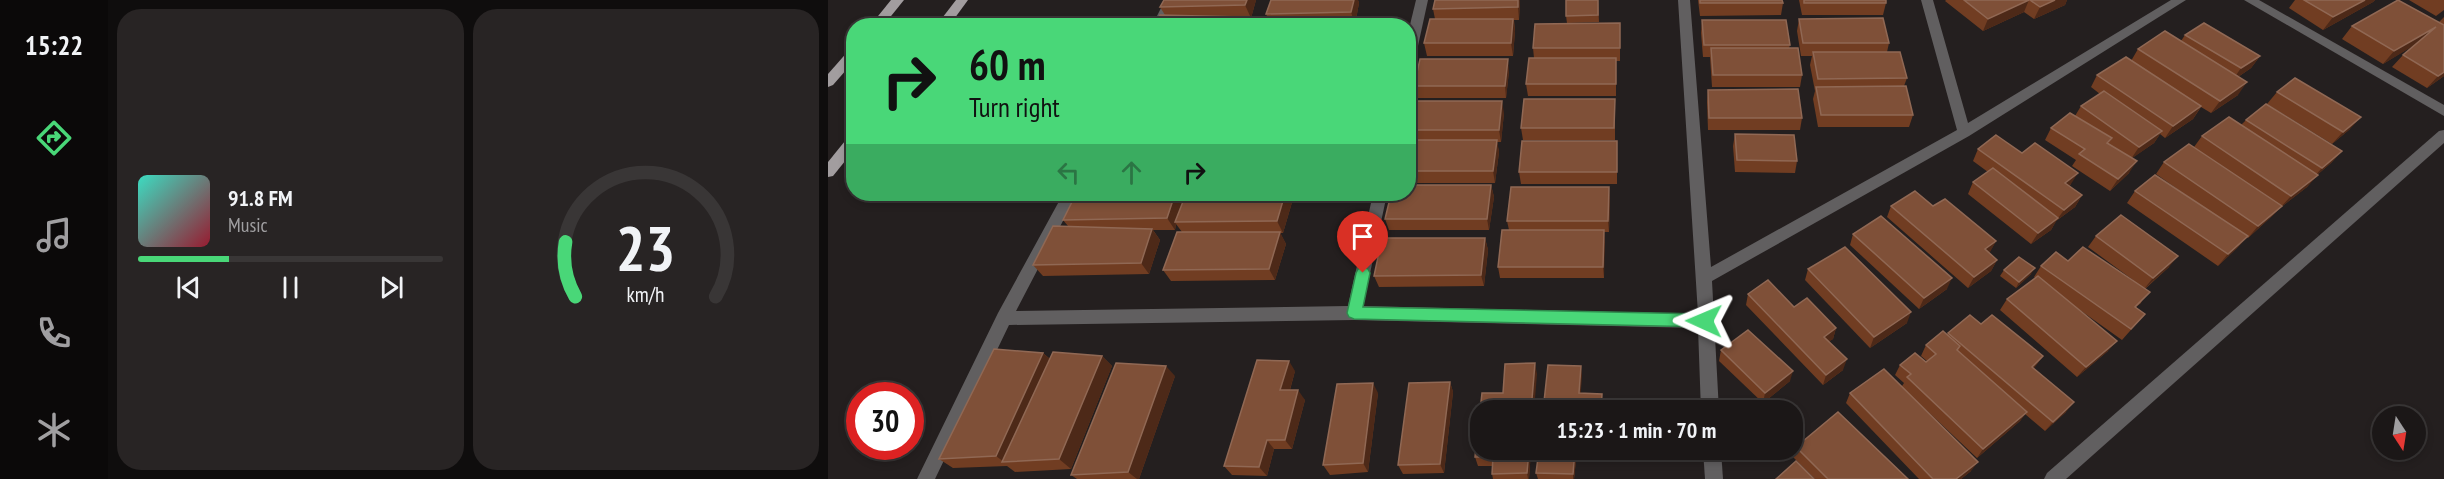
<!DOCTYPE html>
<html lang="en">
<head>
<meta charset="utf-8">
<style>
  body { margin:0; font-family:"PT Sans Narrow",sans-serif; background:#282424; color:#f1f3f6; height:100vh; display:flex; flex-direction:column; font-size:22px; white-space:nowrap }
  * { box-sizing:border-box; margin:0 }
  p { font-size:20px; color:#a09fa1 }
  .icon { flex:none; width:33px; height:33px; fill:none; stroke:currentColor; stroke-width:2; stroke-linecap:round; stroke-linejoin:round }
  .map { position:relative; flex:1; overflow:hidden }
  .sheet { display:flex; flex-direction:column; gap:9px; padding:9px; background:#0f0d0d; width:720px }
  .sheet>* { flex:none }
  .top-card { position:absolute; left:18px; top:18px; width:570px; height:183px; border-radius:24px; box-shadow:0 3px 9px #0003,0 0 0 2px #393636; background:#49d778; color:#111; overflow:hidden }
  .needle { width:39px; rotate:168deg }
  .controls { position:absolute; left:1544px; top:406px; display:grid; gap:12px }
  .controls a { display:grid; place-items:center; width:54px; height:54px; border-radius:50%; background:#1b1717; box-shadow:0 3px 9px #0003,0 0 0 2px #393636; font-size:30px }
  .speed { position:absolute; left:18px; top:382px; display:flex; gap:12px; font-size:30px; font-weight:700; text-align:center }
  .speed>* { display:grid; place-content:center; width:78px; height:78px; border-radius:50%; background:#1b1717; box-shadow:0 3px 9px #0003,0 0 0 2px #393636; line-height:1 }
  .speed .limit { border:9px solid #d22; background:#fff; color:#111 }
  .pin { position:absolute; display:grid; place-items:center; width:51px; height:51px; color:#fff; margin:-62px -26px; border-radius:50% 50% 50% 0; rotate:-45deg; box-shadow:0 0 6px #0007 }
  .pin .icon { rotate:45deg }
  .me { position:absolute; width:66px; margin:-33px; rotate:271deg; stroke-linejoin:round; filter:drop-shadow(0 0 4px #0008) }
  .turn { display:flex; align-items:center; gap:21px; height:126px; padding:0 24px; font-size:27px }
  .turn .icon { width:78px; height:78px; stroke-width:2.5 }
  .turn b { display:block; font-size:42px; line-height:51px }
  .lanes { display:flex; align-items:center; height:57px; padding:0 24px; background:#0003; justify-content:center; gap:30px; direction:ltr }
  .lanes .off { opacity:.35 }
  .sheet .tile { flex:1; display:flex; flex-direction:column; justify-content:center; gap:9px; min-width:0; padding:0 21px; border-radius:24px; background:#282424 }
  .sheet .dial { align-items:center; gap:0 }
  .dial svg { height:156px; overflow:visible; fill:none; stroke:#393636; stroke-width:7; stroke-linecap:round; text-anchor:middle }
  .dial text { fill:#f1f3f6; stroke:none }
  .song { display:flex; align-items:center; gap:18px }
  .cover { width:72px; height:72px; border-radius:9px; background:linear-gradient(135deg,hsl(170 70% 55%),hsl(350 70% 35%)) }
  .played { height:6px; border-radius:3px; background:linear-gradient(90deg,#49d778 30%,#393636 30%) }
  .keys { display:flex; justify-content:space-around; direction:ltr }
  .sheet .tiles { flex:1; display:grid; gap:9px; grid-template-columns:repeat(2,1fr) }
  .trip { position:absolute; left:642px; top:400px; width:333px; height:60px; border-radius:24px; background:#1b1717; box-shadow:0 3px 9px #0003,0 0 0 2px #393636; font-weight:800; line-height:60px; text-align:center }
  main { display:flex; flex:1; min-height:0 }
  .dock { display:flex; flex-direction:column; width:108px; justify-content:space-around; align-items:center; background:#0b0909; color:#a09fa1 }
  .dock .icon { width:42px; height:42px }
  .dock .current { color:#49d778 }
  .dock b { font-size:27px; color:#f1f3f6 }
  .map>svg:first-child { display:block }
</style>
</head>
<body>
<main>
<nav class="dock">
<b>15:22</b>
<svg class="icon current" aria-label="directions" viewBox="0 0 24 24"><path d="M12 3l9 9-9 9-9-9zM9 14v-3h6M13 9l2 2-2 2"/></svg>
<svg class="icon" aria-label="music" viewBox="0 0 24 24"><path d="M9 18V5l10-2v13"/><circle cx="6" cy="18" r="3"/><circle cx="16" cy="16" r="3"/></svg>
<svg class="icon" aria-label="phone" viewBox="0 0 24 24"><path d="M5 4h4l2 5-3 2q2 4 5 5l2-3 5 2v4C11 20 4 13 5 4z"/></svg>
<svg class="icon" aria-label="climate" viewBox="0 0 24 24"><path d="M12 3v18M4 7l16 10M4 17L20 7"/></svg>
</nav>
<section class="sheet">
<div class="tiles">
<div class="tile">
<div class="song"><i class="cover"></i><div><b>91.8 FM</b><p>Music</p></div></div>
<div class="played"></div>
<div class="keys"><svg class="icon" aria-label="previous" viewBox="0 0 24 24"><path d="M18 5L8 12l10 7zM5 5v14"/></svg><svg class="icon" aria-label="pause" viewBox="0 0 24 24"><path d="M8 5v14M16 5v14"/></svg><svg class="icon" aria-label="next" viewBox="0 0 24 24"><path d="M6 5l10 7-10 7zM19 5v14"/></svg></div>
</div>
<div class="tile dial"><svg viewBox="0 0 100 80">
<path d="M14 69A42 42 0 1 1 86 69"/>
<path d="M14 69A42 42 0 0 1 9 41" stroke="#49d778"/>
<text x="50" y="56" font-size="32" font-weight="700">23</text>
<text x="50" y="72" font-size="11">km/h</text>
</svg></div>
</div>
</section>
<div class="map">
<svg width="1616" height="479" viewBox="0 0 1616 479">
  <rect width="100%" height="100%" fill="#241f1f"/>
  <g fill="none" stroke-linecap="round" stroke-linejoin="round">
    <g fill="#615f60" fill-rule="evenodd">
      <polygon points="337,0 349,0 336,26 324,26"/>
      <polygon points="588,0 600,0 586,64 580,68 580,33"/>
      <polygon points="850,0 862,0 883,267 1129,130 1093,0 1105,0 1140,123 1343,0 1358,0 1141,136 884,281 891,411 873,411 870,328 526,320 181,325 107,479 89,479 170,313 235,194 249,194 188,311 520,306 545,194 559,194 535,306 870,314"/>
      <polygon points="1416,0 1431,0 1616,105 1616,116"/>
      <polygon points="1616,130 1616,143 1238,479 1216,479 1219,473 1611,131"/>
      <polygon points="875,450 893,450 895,479 877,479"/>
    </g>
    <g fill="#a29d9f" fill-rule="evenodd">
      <polygon points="63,0 76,0 55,26 42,26"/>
      <polygon points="128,0 140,0 121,26 108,26"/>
      <polygon points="26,48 26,61 5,85 0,87 0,74 22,49"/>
      <polygon points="26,135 26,150 5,176 0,177 0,162 21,136"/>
    </g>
  </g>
  <g fill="#713d22">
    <polygon points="428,0 423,18 414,18 417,26 337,15 332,7"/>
    <polygon points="443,0 530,0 531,3 527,25 429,26 441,21 438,14"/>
    <polygon points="607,0 692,0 691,20 686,20 687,31 685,56 599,56 596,43 607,19 605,9"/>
    <polygon points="770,0 771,22 739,23 738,16"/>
    <polygon points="870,0 954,0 955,3 953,15 872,16"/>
    <polygon points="971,0 1058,0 1058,3 1055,15 974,15"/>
    <polygon points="1118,0 1239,0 1237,5 1206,19 1196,12 1155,31 1117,1"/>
    <polygon points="1467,0 1547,0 1545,2 1495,30 1461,8"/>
    <polygon points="1581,0 1616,0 1616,10 1608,16"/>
    <polygon points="1616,17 1616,76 1599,88 1564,67 1575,55 1586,45 1555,64 1514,39 1524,26 1611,22"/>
    <polygon points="971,19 1061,43 1059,52 1079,78 1076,86 1085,115 1081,127 990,127 985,99 987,91 982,65 984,56 973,56 969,31"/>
    <polygon points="874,20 962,45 961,48 974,75 972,87 884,87 882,57 875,57 873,33"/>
    <polygon points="792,23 792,61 788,61 788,96 700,96 698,84 706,58 705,48"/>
    <polygon points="1357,35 1432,56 1423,68 1410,77 1410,95 1383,113 1373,107 1365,119 1337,138 1332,134 1326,143 1304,158 1301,173 1282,191 1244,166 1248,160 1217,140 1223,128 1247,116 1253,106 1272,94 1263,87 1269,75 1303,61 1310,49 1353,41"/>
    <polygon points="681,71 678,98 590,98 586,86"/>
    <polygon points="880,90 974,118 972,130 880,130 879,102"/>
    <polygon points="1449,92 1522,129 1504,144 1439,104"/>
    <polygon points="787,111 787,140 695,140 693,128"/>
    <polygon points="580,112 676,113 673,142 669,142 671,152 667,183 580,183"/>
    <polygon points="1418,120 1514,151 1503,163 1489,175 1479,187 1452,208 1443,217 1420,238 1419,237 1409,248 1390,266 1299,203 1307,191 1375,207 1328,174 1336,162 1366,147 1374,136 1413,125"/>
    <polygon points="907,134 969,161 967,173 907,172 905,146"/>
    <polygon points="789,141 789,184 693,184 691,172"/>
    <polygon points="1150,149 1243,184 1241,186 1254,195 1247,207 1228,221 1223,230 1203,244 1140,194 1145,182 1160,172 1145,161"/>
    <polygon points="663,185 666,197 661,230 561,230 557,219"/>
    <polygon points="358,194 462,194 465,199 455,233 452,233 458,244 447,280 343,281 335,270 354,232 348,224 347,230 325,230 332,240 321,274 215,276 205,265 240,226 235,220 356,199"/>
    <polygon points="782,198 781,232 776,232 776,278 672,278 670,267 681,230 679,221"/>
    <polygon points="1063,206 1105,206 1168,241 1161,253 1169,260 1163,271 1140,288 1059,217"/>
    <polygon points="1025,234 1119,289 1091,309 1022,245"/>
    <polygon points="1268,236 1341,267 1317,289 1313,303 1308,307 1317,314 1294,340 1249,308 1280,351 1249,377 1172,310 1179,299 1207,278 1206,277 1213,266 1240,261 1305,280 1260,247"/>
    <polygon points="657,238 660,250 656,286 551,287 546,276"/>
    <polygon points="980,269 1079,323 1042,348 977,280"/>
    <polygon points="1176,270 1203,274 1188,288 1172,276"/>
    <polygon points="920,294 966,307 1008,328 1005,339 1001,341 1015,370 995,385 918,305"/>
    <polygon points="1153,324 1215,356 1205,369 1238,412 1217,431 1197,414 1192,421 1149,458 1094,406 1143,471 1133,479 1091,479 1018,403 1022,393 1074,386 1076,383 1067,375 1072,365 1098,362 1099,361 1093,356 1098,345 1119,335 1120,333"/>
    <polygon points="893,350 962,381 935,403 891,361"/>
    <polygon points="215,353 222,359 274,356 284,366 243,469 187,472 179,466 125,468 111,459"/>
    <polygon points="467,371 462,390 477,400 464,449 446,449 439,476 404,475 396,466"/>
    <polygon points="709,374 652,450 703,450 701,479 665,479 664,474 664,466 650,466 647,457 675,393"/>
    <polygon points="347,376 311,479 249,479 243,475"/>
    <polygon points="622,382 625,392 616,473 575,474 570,465"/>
    <polygon points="550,393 540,472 502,475 495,465"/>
    <polygon points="968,447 1080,479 987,479 964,456"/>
    <polygon points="749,450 746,479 710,479 708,473"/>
  </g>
  <g fill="#4d2918">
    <polygon points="419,0 428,0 423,18 417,5"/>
    <polygon points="526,0 530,0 531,3 527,25 523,12"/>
    <polygon points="690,0 692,0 691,20 690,7"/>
    <polygon points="1201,0 1196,12 1155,31 1160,19"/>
    <polygon points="1227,0 1239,0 1237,5 1206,19 1212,7"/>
    <polygon points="1537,0 1547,0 1545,2 1495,30 1505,17"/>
    <polygon points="414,17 417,26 411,26"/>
    <polygon points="685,19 687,31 685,56 683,43"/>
    <polygon points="1608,27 1597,39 1555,64 1566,51"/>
    <polygon points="1432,56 1423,68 1404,81 1413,68"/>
    <polygon points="680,59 681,71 678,98 677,86"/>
    <polygon points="1616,72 1616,76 1599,88 1610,76"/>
    <polygon points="1419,82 1410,95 1383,113 1392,101"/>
    <polygon points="674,101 676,113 673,142 671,130"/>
    <polygon points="1373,106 1365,119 1337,138 1345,126"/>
    <polygon points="1533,117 1522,129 1504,144 1515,132"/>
    <polygon points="1334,131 1326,143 1303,159 1311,147"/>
    <polygon points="669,140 671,152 667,183 665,171"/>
    <polygon points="1514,151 1503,163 1483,180 1494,168"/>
    <polygon points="1309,161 1301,173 1282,191 1290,179"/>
    <polygon points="1250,173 1243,184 1230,195 1237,183"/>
    <polygon points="1490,175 1479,187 1452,208 1463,196"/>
    <polygon points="663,185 666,197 661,230 659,219"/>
    <polygon points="781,187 782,198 781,232 780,221"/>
    <polygon points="347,194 353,194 356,199 347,222 348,224 347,230 339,218"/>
    <polygon points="457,194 462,194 465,199 455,233 449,221"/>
    <polygon points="1254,195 1247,207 1228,221 1236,210"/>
    <polygon points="1454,206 1443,217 1420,238 1430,226"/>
    <polygon points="1230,218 1223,230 1203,244 1210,233"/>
    <polygon points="324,229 332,240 321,274 313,263"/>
    <polygon points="776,230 777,242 776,278 775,267"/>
    <polygon points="452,232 458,244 447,280 441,269"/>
    <polygon points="1420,236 1409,248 1390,266 1400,254"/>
    <polygon points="657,238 660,250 656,286 653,275"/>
    <polygon points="1168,241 1162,252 1151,261 1157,249"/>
    <polygon points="1350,256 1341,267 1316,289 1325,278"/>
    <polygon points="1169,260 1163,271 1140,288 1146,277"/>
    <polygon points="1207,268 1203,274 1188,288 1191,282"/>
    <polygon points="1124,278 1119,289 1091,309 1096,298"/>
    <polygon points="1083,312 1079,323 1042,348 1046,337"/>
    <polygon points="1008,328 1005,339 993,347 996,337"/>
    <polygon points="1289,341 1280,351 1249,377 1258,367"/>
    <polygon points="215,353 226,363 176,462 168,456"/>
    <polygon points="274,356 284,366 243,469 231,459"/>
    <polygon points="1215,356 1207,367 1196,378 1204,367"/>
    <polygon points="1019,359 1015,370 995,385 998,375"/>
    <polygon points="461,361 467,371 459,400 452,390"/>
    <polygon points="707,363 709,374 706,411 703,411"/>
    <polygon points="338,366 347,376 311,479 309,479 300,472"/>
    <polygon points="753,366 754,376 752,403 751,393"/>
    <polygon points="965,371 962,381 935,403 937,393"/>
    <polygon points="622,382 625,392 616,473 612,464"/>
    <polygon points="545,383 550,393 540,472 535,463"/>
    <polygon points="470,390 477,400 464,449 457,440"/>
    <polygon points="1246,402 1238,412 1217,431 1225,422"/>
    <polygon points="1199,412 1192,421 1149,458 1155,449"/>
    <polygon points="439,440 446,449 439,476 431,467"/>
    <polygon points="701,450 703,450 701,479 700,479 699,473"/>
    <polygon points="747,450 749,450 746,479 745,479 745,474"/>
    <polygon points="1150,462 1143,471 1133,479 1128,479"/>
  </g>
  <g fill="#7f5038" stroke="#906854" stroke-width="1.5">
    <polygon points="336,0 419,0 417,5 332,7"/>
    <polygon points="443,0 526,0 523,12 438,14"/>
    <polygon points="607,0 690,0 690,7 605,9"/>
    <polygon points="738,0 770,0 770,15 738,16"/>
    <polygon points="872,0 954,0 955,3 872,3"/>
    <rect x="976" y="0" width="82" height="3"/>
    <polygon points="1136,0 1201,0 1160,19"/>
    <polygon points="1202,0 1227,0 1212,7"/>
    <polygon points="1476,0 1537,0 1505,17"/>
    <polygon points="1570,0 1616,25 1616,72 1610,76 1575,55 1608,27 1566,51 1524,26"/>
    <polygon points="332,15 414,17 411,26 327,26"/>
    <polygon points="1055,18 1061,43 975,43 971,19"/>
    <polygon points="602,19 685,19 683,43 596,43"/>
    <polygon points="874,20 958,20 962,45 876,45"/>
    <polygon points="515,21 514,26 429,26 431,22"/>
    <polygon points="792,23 792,48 705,48 707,24"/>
    <polygon points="1376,23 1432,56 1413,68 1357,35"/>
    <polygon points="1337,31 1419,82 1392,101 1310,49"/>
    <polygon points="883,48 970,48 974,75 885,75"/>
    <polygon points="985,52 1072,52 1079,78 990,79"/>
    <polygon points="1298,57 1373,106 1345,126 1269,75"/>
    <polygon points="701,58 788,58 788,84 698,84"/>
    <polygon points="592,59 680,59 677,86 586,86"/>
    <polygon points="1467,78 1533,117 1515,132 1449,92"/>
    <polygon points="1078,86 1085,115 993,115 988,87"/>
    <polygon points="970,89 974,118 881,118 880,90"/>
    <polygon points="1276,91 1334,131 1311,147 1253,106"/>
    <polygon points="696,99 787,99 786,128 693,128"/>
    <polygon points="583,101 674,101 671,130 580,130 580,112"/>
    <polygon points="1438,104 1514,151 1494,168 1418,120"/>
    <polygon points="1242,113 1284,138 1279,143 1309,161 1290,179 1251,154 1257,149 1223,128"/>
    <polygon points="1401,117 1490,175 1463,196 1374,136"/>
    <polygon points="907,134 966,135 969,161 909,160"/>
    <polygon points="1168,135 1194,153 1207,143 1250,173 1237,183 1254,195 1236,210 1150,149"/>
    <polygon points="580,140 669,140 665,171 580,171"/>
    <polygon points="694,141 789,141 789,172 691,172"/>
    <polygon points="1361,144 1454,206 1430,226 1336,162"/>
    <polygon points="1165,168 1230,218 1210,233 1145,182"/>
    <polygon points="1327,175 1420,236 1400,254 1307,191"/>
    <polygon points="580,185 663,185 659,219 557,219 563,194 580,194"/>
    <polygon points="683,187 781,187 780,221 679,221"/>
    <polygon points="1087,191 1105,206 1117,199 1168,241 1157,249 1169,260 1146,277 1063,206"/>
    <polygon points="248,194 347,194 339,218 235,220"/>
    <polygon points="358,194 457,194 449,221 347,222"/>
    <polygon points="1293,215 1350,256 1325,278 1268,236"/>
    <polygon points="1053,216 1124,278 1096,298 1025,234"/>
    <polygon points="225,226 324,229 313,263 205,265"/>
    <polygon points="674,230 776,230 775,267 670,267"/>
    <polygon points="349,232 452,232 441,269 335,270"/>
    <polygon points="554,238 657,238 653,275 546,276"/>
    <polygon points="1017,247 1083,312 1046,337 980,269"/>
    <polygon points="1255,247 1322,292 1307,307 1317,314 1303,329 1213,266 1228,252 1240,261"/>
    <polygon points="1191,257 1207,268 1191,282 1176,270"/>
    <polygon points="1210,276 1289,341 1258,367 1179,299"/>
    <polygon points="940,280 966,307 979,298 1008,328 996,337 1019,359 998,375 920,294"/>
    <polygon points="1142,315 1153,324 1164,315 1215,356 1204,367 1246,402 1225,422 1120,333"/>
    <polygon points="920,330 965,371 937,393 893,350"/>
    <polygon points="1115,331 1132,346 1129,350 1199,412 1155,449 1079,377 1083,374 1072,365 1087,353 1098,362 1108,354 1098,345"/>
    <polygon points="166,349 215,353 168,456 111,459"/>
    <polygon points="225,352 274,356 231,459 174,462"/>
    <polygon points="429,360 461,361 452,390 470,390 457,440 439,440 431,467 396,466"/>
    <polygon points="288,363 338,366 300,472 243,475"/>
    <polygon points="707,363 703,411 652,411 652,450 701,450 699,473 664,474 665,457 647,457 654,393 675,393 677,364"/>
    <polygon points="720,365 753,366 751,393 774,394 773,411 715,411"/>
    <polygon points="1056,369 1150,462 1128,479 1105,479 1022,393"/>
    <polygon points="622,382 612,464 570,465 581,383"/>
    <polygon points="545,383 535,463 495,465 509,384"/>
    <polygon points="1010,412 1080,479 1000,479 968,447"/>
    <polygon points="711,450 747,450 745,474 708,473"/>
    <polygon points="968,461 986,479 948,479"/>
  </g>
  <polygon fill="#49d778" stroke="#2f8c4e" stroke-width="1.5" points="535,267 540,269 542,273 535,307 876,314 881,316 884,321 881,325 876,327 526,319 521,317 519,313 528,273 530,269"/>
</svg>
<div class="controls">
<a><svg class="needle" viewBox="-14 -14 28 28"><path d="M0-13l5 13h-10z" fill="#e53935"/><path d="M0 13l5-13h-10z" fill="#a09fa1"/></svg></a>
</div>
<div class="speed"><div class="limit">30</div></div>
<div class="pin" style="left:535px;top:273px;background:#d93025"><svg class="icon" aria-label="arrive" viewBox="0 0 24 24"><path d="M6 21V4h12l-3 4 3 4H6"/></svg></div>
<svg class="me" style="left:876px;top:321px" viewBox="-20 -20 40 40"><path d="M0-17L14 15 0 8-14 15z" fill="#49d778" stroke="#fff" stroke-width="4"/></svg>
<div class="trip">15:23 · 1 min · 70 m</div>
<div class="top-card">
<div class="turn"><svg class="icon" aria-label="right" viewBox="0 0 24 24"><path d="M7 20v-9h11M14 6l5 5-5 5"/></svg><div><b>60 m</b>Turn right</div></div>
<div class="lanes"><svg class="icon off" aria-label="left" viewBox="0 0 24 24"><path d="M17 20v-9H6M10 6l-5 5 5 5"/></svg><svg class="icon off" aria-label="ahead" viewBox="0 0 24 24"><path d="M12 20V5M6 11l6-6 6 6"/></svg><svg class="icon" aria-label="right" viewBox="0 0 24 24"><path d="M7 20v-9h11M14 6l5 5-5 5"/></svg></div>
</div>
</div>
</main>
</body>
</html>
